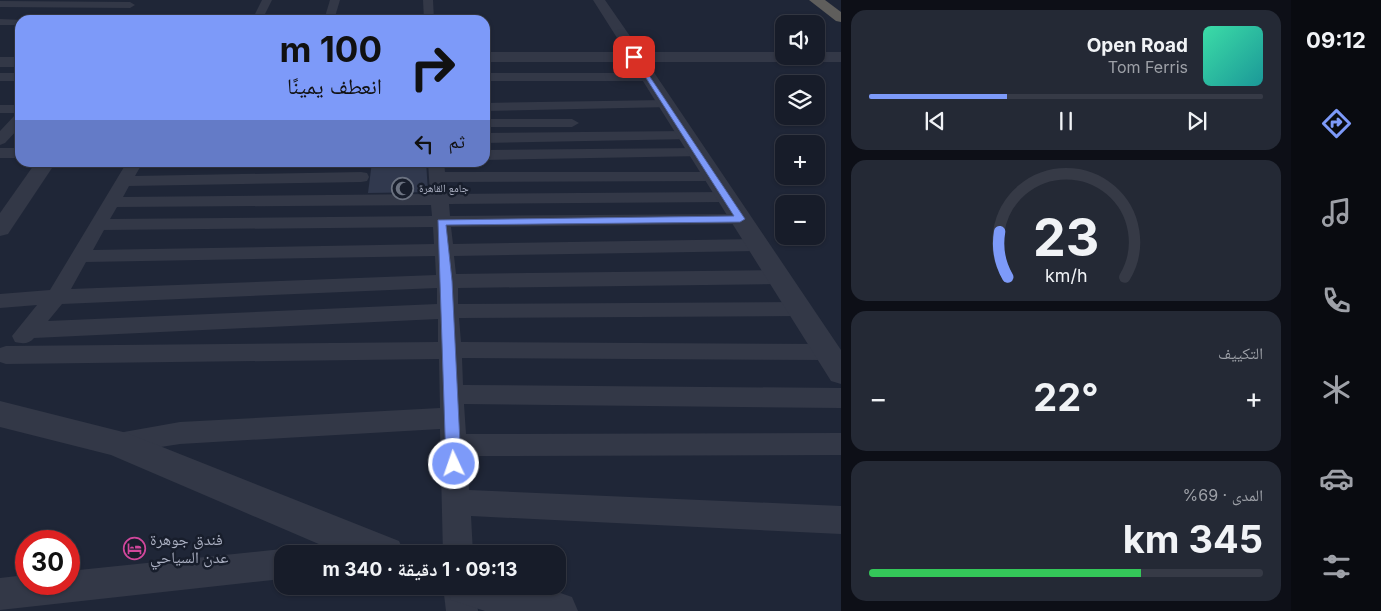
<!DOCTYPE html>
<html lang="ar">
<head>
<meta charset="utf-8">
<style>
  body { margin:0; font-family:Inter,"Noto Naskh Arabic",sans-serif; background:#242935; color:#f1f3f6; direction:rtl; height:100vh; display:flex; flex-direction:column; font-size:19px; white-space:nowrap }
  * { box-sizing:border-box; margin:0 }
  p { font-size:16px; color:#9ea1a8 }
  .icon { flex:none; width:28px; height:28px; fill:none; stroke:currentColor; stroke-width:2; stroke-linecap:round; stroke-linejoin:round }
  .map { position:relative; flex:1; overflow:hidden; direction:ltr }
  .side { display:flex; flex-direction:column; gap:10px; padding:10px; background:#0d0f17; width:450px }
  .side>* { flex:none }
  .top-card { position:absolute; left:15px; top:15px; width:475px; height:152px; border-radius:15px; box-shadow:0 1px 4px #0004,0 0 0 1px #363a46; direction:rtl; background:#7d9af9; color:#111; overflow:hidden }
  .buttons { position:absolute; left:775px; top:15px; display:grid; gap:10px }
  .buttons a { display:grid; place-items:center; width:50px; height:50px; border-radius:10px; background:#171c29; box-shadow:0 1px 4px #0004,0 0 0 1px #363a46; font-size:25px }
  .speed { position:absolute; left:15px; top:530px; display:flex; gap:10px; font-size:25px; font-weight:700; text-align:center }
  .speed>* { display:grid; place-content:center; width:65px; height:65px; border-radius:50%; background:#171c29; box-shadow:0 1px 4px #0004,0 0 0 1px #363a46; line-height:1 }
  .speed .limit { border:8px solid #d22; background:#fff; color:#111 }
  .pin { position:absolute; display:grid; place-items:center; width:42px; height:42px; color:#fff; margin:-21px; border-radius:10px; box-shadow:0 2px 8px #0006 }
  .me { position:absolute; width:55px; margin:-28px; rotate:357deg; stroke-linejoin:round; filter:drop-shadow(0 0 4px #0008) }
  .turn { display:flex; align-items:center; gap:18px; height:105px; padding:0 25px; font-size:22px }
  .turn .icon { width:65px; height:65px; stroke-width:2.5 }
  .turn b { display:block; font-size:35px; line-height:42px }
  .then { display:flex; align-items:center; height:48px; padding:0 25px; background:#0003; gap:10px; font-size:19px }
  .big { font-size:38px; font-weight:700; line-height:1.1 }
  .side .widget { flex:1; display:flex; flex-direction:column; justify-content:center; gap:8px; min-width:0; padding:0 18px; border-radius:15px; background:#242935 }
  .side .dial { align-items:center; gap:0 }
  .dial svg { height:130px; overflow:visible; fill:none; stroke:#363a46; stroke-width:7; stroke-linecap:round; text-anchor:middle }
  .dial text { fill:#f1f3f6; stroke:none }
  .song { display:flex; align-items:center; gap:15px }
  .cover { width:60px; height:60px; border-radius:8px; background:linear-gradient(135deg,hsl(160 70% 55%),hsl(180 70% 35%)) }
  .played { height:5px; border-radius:2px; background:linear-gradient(90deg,#7d9af9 35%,#363a46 35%) }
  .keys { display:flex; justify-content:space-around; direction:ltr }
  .heat { display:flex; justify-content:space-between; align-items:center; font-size:28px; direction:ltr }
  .charge { height:8px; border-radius:4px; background:linear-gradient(90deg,#34c759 69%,#363a46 0) }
  .trip { position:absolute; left:274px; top:545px; width:292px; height:50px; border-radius:15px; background:#171c29; box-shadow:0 1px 4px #0004,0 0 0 1px #363a46; font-weight:700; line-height:50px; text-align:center; direction:rtl }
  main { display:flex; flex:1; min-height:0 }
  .tab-bar { display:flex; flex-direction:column; width:90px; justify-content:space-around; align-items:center; background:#090b10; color:#9ea1a8 }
  .tab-bar .icon { width:35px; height:35px }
  .tab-bar .active { color:#7d9af9 }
  .tab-bar b { font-size:22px; color:#f1f3f6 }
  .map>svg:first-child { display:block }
</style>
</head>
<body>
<main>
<nav class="tab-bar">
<b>09:12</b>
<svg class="icon active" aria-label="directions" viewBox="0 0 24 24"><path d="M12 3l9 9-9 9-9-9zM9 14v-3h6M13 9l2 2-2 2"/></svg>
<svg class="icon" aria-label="music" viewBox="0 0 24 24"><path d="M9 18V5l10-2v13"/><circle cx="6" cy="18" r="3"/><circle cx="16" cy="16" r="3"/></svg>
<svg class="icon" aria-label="phone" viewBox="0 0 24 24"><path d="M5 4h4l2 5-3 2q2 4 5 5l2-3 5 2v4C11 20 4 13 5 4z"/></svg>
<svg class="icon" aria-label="climate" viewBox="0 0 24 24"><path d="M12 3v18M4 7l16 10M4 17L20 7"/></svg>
<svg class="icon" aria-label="car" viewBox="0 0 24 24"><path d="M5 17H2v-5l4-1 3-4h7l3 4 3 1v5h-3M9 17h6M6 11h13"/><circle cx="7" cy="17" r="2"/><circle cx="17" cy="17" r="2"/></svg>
<svg class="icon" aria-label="filters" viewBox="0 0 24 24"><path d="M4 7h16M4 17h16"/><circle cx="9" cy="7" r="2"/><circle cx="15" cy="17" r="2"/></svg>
</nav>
<section class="side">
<div class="widget">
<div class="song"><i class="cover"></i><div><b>Open Road</b><p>Tom Ferris</p></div></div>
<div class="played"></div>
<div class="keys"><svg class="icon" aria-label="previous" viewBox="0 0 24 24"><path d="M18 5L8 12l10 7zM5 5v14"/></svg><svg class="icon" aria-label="pause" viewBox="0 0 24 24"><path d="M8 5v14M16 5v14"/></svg><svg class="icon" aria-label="next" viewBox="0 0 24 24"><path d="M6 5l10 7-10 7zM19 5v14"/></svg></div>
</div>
<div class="widget dial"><svg viewBox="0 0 100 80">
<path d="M14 69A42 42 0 1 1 86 69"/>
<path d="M14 69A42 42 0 0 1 9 41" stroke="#7d9af9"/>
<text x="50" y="56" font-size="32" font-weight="700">23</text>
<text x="50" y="72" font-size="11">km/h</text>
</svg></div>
<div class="widget"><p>التكييف</p>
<div class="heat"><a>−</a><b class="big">22°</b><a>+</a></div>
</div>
<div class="widget"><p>المدى · 69%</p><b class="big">345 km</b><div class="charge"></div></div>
</section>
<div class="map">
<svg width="841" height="611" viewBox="0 0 841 611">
  <rect width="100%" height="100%" fill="#1f2637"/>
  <polygon fill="#31394e" points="372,162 426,162 428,192 368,193"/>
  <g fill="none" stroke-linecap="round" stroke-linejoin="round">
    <g fill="#333847" fill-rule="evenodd">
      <polygon points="262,0 272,0 262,20 252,20"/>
      <polygon points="330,0 340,0 334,20 324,20"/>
      <polygon points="423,0 433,0 434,20 424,20"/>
      <polygon points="0,1 130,2 135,5 130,8 0,7"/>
      <polygon points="0,19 24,20 20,20 20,25 0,25"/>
      <rect x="0" y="73" width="20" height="8"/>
      <polygon points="485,73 648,73 654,77 648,81 485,81"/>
      <polygon points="665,100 670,101 672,104 670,107 485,111 485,103"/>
      <rect x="0" y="105" width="20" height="8"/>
      <polygon points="20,114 20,127 5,143 0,145 0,131 15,115"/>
      <polygon points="485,119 572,119 579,123 572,127 485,127"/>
      <polygon points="686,131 694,136 691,139 485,143 485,133"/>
      <rect x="0" y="148" width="20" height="10"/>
      <polygon points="697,148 703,150 705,153 703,156 485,160 485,150"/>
      <path d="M 127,162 L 143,162 L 135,176 L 361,172 L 367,173 L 369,177 L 367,181 L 361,182 L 129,186 L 123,197 L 430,194 L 428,162 L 444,162 L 445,172 L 718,172 L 720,176 L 718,180 L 712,181 L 446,182 L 448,194 L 726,192 L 732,193 L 735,197 L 732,201 L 726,202 L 449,204 L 450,216 L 740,214 L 746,215 L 749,219 L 746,223 L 740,224 L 451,227 L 453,244 L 757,239 L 764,241 L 767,245 L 764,249 L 757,251 L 454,256 L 456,274 L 778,270 L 785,272 L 788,277 L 785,282 L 778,284 L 458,288 L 458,304 L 799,302 L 807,304 L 810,309 L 807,314 L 799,316 L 459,318 L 461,342 L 827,344 L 835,346 L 838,352 L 835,358 L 827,360 L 462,358 L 463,385 L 841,388 L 841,408 L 464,404 L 466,434 L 841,433 L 841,455 L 467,456 L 469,490 L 841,506 L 841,534 L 471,516 L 473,554 L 443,554 L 440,429 L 180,444 L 116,454 L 107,451 L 103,443 L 107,435 L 180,422 L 440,408 L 439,359 L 6,364 L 0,362 L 0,348 L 6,346 L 438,342 L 438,319 L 34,338 C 29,344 23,344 15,342 L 12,336 L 37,305 L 0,308 L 0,294 L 50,290 ZM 431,205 L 432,216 L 110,219 L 117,207 ZM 433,227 L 434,244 L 93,250 L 104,230 ZM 435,256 L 436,275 L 71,289 L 86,262 ZM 437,288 L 437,304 L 48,321 L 62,304 Z"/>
      <polygon points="282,549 293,554 282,554 282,579 0,610 0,578 26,575 26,584 69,584 69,571"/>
      <polygon points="443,586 475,586 478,611 446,611"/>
    </g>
    <g fill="#333847" fill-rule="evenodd">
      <polygon points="593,0 605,0 641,52 784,52 784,56 816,56 816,52 841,52 841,62 647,62 841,350 841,384 831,381 631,62 485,62 485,52 626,52"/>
      <rect x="0" y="57" width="20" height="10"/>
      <polygon points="36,162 56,162 8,234 0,236 0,213"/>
      <polygon points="0,401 127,433 399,541 405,554 342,554 111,455 0,427"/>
      <polygon points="446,586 540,586 572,597 578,611 485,611 451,600"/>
    </g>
    <polygon fill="#5f5e5c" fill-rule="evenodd" points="809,0 825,0 841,12 841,22 836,21"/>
  </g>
  <polygon fill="#7d9af9" stroke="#5164a2" points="632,56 636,56 745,219 740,222 446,225 452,281 461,464 459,468 454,470 448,468 446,464 438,220 734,216"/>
  <defs>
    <symbol id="mosque-ring" viewBox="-11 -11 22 22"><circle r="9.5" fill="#181e2c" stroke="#6b7280" stroke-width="1.5"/><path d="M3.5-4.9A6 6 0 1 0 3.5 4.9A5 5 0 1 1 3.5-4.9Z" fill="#6b7280"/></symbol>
    <symbol id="hotel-ring" viewBox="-11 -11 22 22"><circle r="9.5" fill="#181e2c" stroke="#d1479c" stroke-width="1.5"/><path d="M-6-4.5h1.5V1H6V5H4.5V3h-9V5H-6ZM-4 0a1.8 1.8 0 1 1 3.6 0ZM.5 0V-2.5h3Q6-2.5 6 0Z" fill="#d1479c"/></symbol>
  </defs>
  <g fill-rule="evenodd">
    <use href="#mosque-ring" x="390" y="176" width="25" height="25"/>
    <use href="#hotel-ring" x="122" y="536" width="25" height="25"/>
  </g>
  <g text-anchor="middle" stroke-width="5" stroke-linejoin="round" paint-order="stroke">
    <g font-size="11" fill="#adb2c4" stroke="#181e2c" text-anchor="start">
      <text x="419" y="192">جامع القاهرة</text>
    </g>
    <g font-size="16" fill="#adb2c4" stroke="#181e2c" text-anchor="start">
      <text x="150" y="545">فندق جوهرة<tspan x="150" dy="18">عدن السياحي</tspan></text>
    </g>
  </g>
</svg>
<div class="buttons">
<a><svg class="icon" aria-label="sound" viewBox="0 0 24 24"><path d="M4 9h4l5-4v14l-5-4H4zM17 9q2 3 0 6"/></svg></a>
<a><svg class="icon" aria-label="layers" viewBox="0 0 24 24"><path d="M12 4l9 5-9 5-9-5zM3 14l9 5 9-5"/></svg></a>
<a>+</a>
<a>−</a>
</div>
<div class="speed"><div class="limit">30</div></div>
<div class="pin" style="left:634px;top:57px;background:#d93025"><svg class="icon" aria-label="arrive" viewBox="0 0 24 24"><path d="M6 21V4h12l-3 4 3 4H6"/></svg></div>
<svg class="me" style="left:454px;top:464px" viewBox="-20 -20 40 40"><circle r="17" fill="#7d9af9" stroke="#fff" stroke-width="3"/><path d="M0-11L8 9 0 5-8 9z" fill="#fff"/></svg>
<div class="trip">09:13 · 1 دقيقة · 340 m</div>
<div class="top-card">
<div class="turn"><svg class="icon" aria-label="right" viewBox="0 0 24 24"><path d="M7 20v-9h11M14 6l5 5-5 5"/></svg><div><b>100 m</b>انعطف يمينًا</div></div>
<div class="then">ثم<svg class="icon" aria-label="left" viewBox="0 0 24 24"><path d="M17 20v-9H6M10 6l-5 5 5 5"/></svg></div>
</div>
</div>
</main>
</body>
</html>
